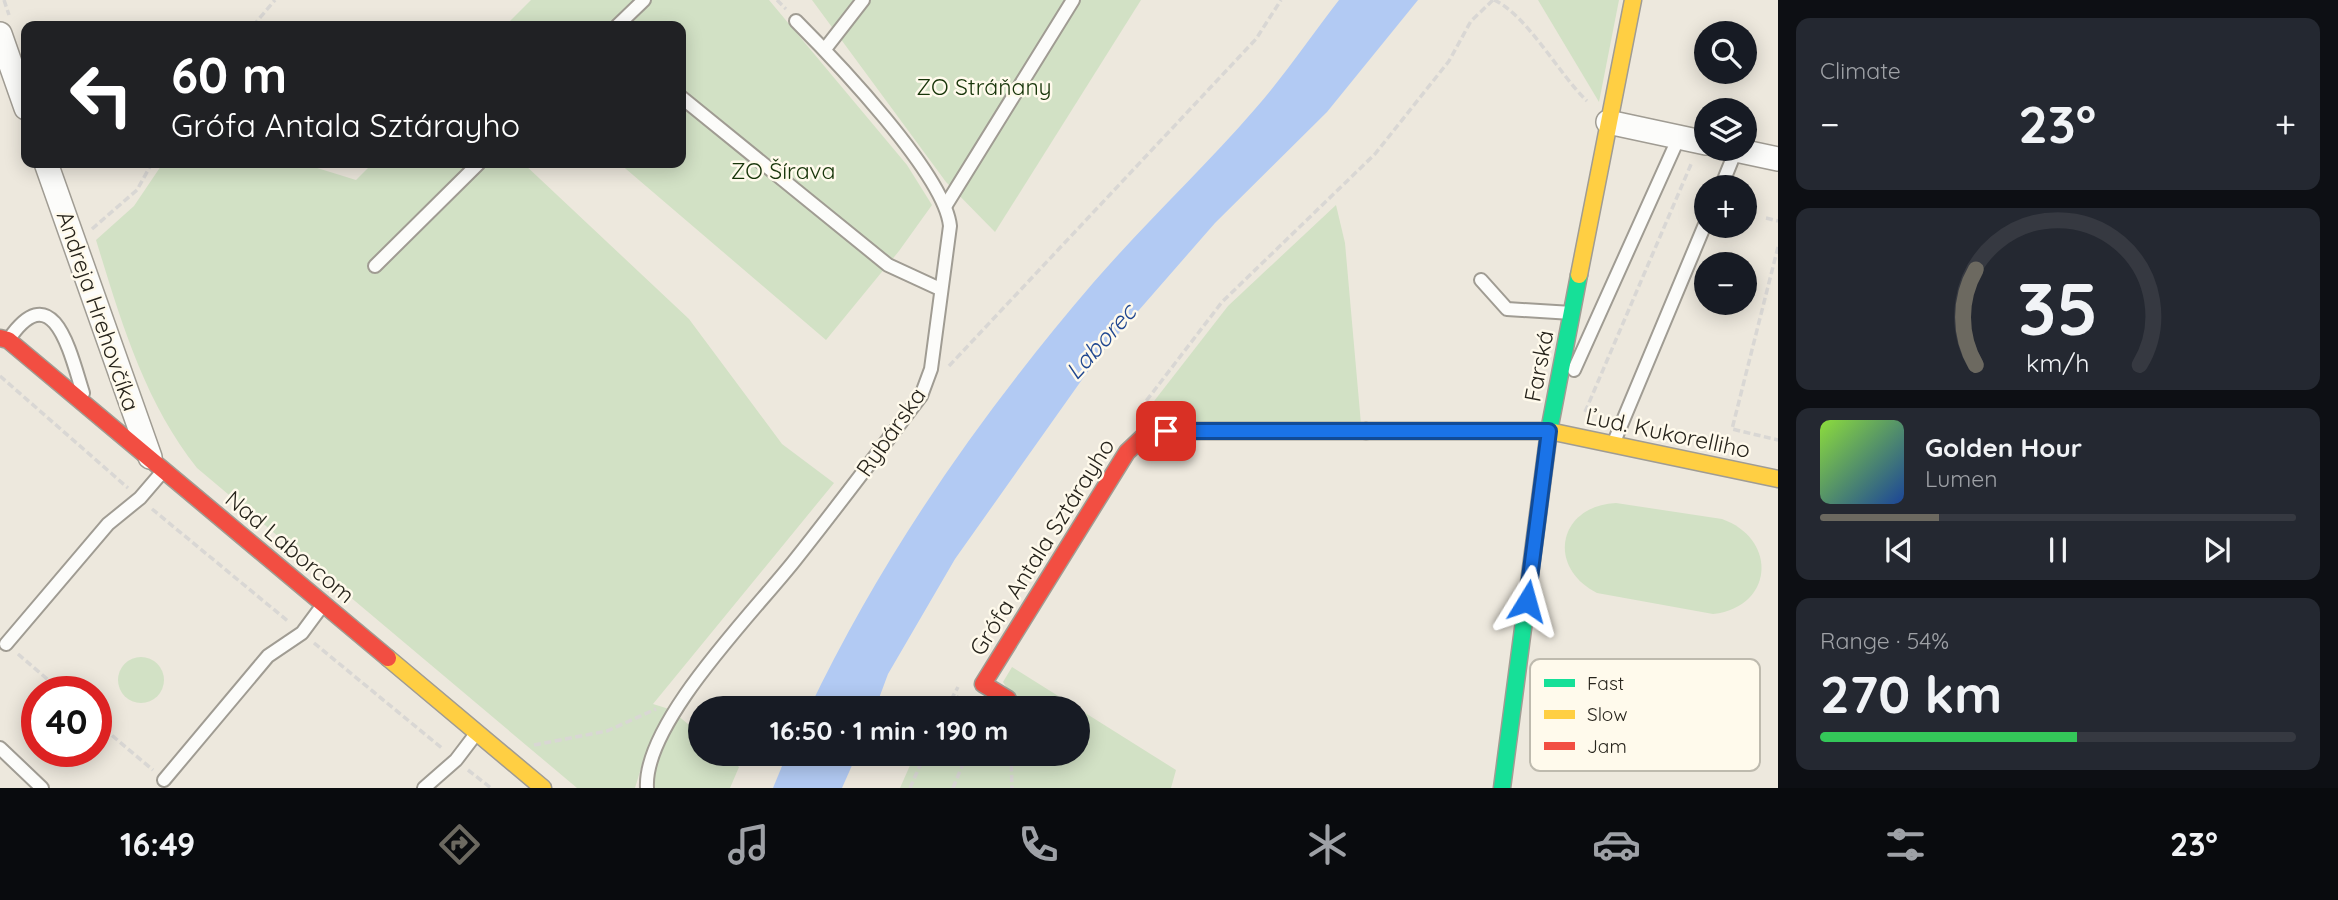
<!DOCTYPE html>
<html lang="en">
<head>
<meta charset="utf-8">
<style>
  body { margin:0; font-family:Quicksand,sans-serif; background:#242831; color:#f1f3f6; height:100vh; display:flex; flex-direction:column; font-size:26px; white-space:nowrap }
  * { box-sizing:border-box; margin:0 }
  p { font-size:23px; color:#9ea1a6 }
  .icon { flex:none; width:38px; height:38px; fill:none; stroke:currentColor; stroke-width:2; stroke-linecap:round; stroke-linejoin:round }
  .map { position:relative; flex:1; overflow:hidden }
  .details { display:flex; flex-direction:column; gap:18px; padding:18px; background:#0d0f14; width:560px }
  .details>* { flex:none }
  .top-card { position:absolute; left:21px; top:21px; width:665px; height:147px; border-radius:14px; box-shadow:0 4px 18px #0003; background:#202124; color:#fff; overflow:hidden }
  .tools { position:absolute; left:1694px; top:21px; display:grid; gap:14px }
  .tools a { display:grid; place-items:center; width:63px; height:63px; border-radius:50%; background:#171b24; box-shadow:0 4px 18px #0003; font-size:35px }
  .speed { position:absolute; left:21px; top:676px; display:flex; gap:14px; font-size:35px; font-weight:700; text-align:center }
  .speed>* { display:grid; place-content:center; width:91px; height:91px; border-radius:50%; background:#171b24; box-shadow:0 4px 18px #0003; line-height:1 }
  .speed .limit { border:10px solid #d22; background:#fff; color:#111 }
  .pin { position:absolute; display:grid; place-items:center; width:60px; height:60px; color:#fff; margin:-30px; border-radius:14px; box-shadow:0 4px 10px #0006 }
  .me { position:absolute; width:77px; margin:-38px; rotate:8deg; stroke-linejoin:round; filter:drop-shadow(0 0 5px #0008) }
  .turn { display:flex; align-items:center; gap:24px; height:147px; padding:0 35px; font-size:32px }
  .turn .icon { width:91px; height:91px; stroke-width:2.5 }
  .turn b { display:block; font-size:49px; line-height:60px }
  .big { font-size:52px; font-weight:800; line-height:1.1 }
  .details .widget { flex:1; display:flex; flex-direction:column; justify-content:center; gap:10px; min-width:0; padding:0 24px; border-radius:14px; background:#242831 }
  .details .dial { align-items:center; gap:0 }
  .dial svg { height:182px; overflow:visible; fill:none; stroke:#363941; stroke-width:7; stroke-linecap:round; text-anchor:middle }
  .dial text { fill:#f1f3f6; stroke:none }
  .song { display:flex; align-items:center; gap:21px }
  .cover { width:84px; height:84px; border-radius:10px; background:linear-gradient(135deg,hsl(90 70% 55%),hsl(220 70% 35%)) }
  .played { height:7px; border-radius:4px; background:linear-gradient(90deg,#6c6960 25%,#363941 25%) }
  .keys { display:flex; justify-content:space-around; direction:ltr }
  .heat { display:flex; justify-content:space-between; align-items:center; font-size:38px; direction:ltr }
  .charge { height:10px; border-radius:5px; background:linear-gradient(90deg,#34c759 54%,#363941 0) }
  .trip { position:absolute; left:688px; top:696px; width:402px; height:70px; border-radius:35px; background:#171b24; box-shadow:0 4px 18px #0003; font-weight:800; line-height:70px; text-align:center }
  .dock { display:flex; height:112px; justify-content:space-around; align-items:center; background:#090b0e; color:#9ea1a6 }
  .dock .icon { width:49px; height:49px }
  .dock .selected { color:#6c6960 }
  .dock b { font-size:32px; color:#f1f3f6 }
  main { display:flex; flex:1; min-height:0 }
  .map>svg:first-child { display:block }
</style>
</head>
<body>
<main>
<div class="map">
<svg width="1778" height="788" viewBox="0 0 1778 788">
  <rect width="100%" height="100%" fill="#ede8dd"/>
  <g fill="#d2e1c5">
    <polygon points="531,0 769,0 907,165 932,205 899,251 826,340 619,163 681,163 681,26 505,26"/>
    <polygon points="812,0 1141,0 995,232 946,182"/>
    <polygon points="1538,0 1619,0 1599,102"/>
    <path d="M 163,163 L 301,163 L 356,180 L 373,163 L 523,163 L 689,319 L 782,444 L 834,483 L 653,704 L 669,709 L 645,755 L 635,788 L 577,788 L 197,468 C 144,401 121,321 96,240 L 134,206 Z"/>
    <polygon points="1336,205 1345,243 1361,424 1137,423 1228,306"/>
    <path d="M 1616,503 L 1722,519 C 1778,539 1774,607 1713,614 L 1597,593 C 1546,567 1558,506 1616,503 Z"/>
    <circle cx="141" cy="680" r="23"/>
    <polygon points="1012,667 1176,770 1171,788 900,788 915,754 1078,754 1078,709 1020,709 1003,682"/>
    <polygon points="677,715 700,734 700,754 724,754 739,767 730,788 651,788 657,751"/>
  </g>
  <g fill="#b2caf3">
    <path d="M 1339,0 L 1418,0 L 1327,112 L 1215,223 L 1098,357 L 955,559 L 888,674 L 875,709 L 809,709 C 883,554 981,414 1093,283 C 1145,223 1203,169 1255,109 C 1285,75 1311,36 1339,0 Z"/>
    <polygon points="787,754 857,754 842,788 773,788"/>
  </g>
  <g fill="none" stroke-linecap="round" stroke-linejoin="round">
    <defs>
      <g id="lane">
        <polyline points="617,26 644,0"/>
        <polyline points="825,49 863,0"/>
        <polyline points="681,97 888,265 940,289"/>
        <polyline points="1721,187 1736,150"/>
        <polyline points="946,205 1073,0"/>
        <polyline points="375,266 479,163"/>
        <polyline points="1481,280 1507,309 1572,313"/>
        <path d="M 9,339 C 54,274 71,356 83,393"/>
        <polyline points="1574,370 1679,137"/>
        <polyline points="1614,442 1706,222"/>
        <polyline points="6,644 108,524 140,498 164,470"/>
        <polyline points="0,748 42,788"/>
        <polyline points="164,780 268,656 302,633 322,606"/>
        <polyline points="424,788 456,760 475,735"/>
        <path d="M 647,788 C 643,723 754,612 795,560 C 838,506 879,451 921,396 L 931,369 L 950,226 C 945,175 835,60 796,21"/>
      </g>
      <g id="street">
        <polyline points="0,34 26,108"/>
        <polyline points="1608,122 1706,143"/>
        <polyline points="1731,149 1778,159"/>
        <polyline points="46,163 150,457"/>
      </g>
      <polyline id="fast" points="1502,788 1549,431 1579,275"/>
      <g id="slow">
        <polyline points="1579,275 1633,0"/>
        <polyline points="1366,431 1549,431 1778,479"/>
        <polyline points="388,658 543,788"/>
      </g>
      <g id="jam">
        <polyline points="0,338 8,340 388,658"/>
        <polyline points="1008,699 983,684 1127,452 1144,436 1166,431 1366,431"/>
      </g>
    </defs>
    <use href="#lane" stroke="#a09c93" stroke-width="16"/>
    <use href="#street" stroke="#a09c93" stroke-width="26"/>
    <use href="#fast" stroke="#a09c93" stroke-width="19"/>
    <use href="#slow" stroke="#a09c93" stroke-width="19"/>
    <use href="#jam" stroke="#a09c93" stroke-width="19"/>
    <g stroke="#d9d7d4" stroke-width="3.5" stroke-dasharray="7 3.5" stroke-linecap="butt">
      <polyline points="4,0 9,15"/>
      <polyline points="777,0 786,9"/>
      <path d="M 1494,0 C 1527,15 1558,73 1587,101"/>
      <polyline points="253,26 275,0"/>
      <polyline points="1766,218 1778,221"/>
      <polyline points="92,229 137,190 152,163"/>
      <polyline points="1778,247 1732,429 1778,440"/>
      <polyline points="949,366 1256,39 1281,0"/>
      <polyline points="0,376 128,488"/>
      <polyline points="1140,409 1222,302 1375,154 1449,61 1471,21 1493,0"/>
      <polyline points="1585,412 1692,162"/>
      <polyline points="152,509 289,622"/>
      <polyline points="314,643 443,749"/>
      <polyline points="18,654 61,691"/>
      <polyline points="946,709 958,687"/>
      <polyline points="955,709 953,706 959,696"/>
      <polyline points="96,722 153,770"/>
      <polyline points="534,745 607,731 656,709"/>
      <polyline points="1011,754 1012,788"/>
      <polyline points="468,770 491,788"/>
      <polyline points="910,788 925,754"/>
      <polyline points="953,788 967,754"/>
    </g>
    <use href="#lane" stroke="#fcfcfa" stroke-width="12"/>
    <use href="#street" stroke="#fcfcfa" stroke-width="23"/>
    <use href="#fast" stroke="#16e098" stroke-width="16"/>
    <use href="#slow" stroke="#ffcf43" stroke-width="16"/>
    <use href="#jam" stroke="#f24e42" stroke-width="16"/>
  </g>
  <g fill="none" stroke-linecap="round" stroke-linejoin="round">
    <defs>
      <polyline id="route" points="1166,431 1549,431 1527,601"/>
    </defs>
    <use href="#route" stroke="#114b97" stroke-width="18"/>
    <use href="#route" stroke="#1a73e8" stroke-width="12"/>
  </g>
  <g text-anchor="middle" stroke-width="5" stroke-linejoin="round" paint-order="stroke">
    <g font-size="23" fill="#173509" stroke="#fffaec">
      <text x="984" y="95">ZO Stráňany</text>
      <text x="783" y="179">ZO Šírava</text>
    </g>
    <g font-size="23" fill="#27241c" stroke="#fffaec">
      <text transform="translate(98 311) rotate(71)" y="8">Andreja Hrehovčíka</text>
      <text transform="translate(1539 366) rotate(-79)" y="8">Farská</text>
      <text transform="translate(891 432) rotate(-55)" y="8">Rybárska</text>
      <text transform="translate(1668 433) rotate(12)" y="8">Ľud. Kukorelliho</text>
      <text transform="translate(290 547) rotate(40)" y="8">Nad Laborcom</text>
      <text transform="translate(1042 547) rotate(-58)" y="8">Grófa Antala Sztárayho</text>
    </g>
    <g font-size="24" font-style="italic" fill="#214891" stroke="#fffaec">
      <text transform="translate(1101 342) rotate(-48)" y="8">Laborec</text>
    </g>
  </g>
  <rect x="1530" y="659" width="230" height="112" rx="10" fill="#fffaec" stroke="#bebaae" stroke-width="2"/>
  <rect x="1544" y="679" width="31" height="8" fill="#16e098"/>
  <rect x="1544" y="710" width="31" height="9" fill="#ffcf43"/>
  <rect x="1544" y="742" width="31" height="8" fill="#f24e42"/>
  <g font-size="19" fill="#27241c">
    <text x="1587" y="690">Fast</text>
    <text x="1587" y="721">Slow</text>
    <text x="1587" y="753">Jam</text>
  </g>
</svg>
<div class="tools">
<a><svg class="icon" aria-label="search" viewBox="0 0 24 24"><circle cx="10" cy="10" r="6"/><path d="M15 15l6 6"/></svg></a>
<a><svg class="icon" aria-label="layers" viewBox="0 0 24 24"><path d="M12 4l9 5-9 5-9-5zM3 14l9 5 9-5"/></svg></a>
<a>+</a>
<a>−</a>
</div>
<div class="speed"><div class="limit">40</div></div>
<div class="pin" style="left:1166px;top:431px;background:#d93025"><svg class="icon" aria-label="arrive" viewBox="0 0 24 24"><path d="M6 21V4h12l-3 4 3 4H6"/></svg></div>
<svg class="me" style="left:1527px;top:601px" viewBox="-20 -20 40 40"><path d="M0-17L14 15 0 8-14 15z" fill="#1a73e8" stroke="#fff" stroke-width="4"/></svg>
<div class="trip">16:50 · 1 min · 190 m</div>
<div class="top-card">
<div class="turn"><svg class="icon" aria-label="left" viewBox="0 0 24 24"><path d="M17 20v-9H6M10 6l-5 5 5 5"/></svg><div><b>60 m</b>Grófa Antala Sztárayho</div></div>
</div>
</div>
<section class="details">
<div class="widget"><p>Climate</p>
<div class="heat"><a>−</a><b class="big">23°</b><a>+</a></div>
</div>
<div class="widget dial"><svg viewBox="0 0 100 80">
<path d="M14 69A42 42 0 1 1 86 69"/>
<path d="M14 69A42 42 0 0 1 14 27" stroke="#6c6960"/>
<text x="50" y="56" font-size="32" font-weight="700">35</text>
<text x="50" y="72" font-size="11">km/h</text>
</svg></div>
<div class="widget">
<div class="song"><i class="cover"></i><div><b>Golden Hour</b><p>Lumen</p></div></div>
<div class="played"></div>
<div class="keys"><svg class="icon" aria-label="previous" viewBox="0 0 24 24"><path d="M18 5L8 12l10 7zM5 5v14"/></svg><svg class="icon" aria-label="pause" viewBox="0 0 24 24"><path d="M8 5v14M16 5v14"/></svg><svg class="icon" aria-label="next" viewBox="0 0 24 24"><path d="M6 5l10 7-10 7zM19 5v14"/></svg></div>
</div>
<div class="widget"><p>Range · 54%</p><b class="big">270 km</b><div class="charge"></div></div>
</section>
</main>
<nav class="dock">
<b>16:49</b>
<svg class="icon selected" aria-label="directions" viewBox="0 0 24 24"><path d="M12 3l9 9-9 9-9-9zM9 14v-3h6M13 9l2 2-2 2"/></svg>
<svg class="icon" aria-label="music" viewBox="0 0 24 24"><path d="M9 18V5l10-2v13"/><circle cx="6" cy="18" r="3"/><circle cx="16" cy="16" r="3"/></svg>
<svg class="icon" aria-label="phone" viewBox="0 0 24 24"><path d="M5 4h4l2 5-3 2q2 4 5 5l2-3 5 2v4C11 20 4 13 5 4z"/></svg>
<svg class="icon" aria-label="climate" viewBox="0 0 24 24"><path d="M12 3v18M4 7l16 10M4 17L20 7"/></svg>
<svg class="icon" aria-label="car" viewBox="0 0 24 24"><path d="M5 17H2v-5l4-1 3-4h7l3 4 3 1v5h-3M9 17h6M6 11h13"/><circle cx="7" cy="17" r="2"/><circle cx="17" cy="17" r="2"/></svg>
<svg class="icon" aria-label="filters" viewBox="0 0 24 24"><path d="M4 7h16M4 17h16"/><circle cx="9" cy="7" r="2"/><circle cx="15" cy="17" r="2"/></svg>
<b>23°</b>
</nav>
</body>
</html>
